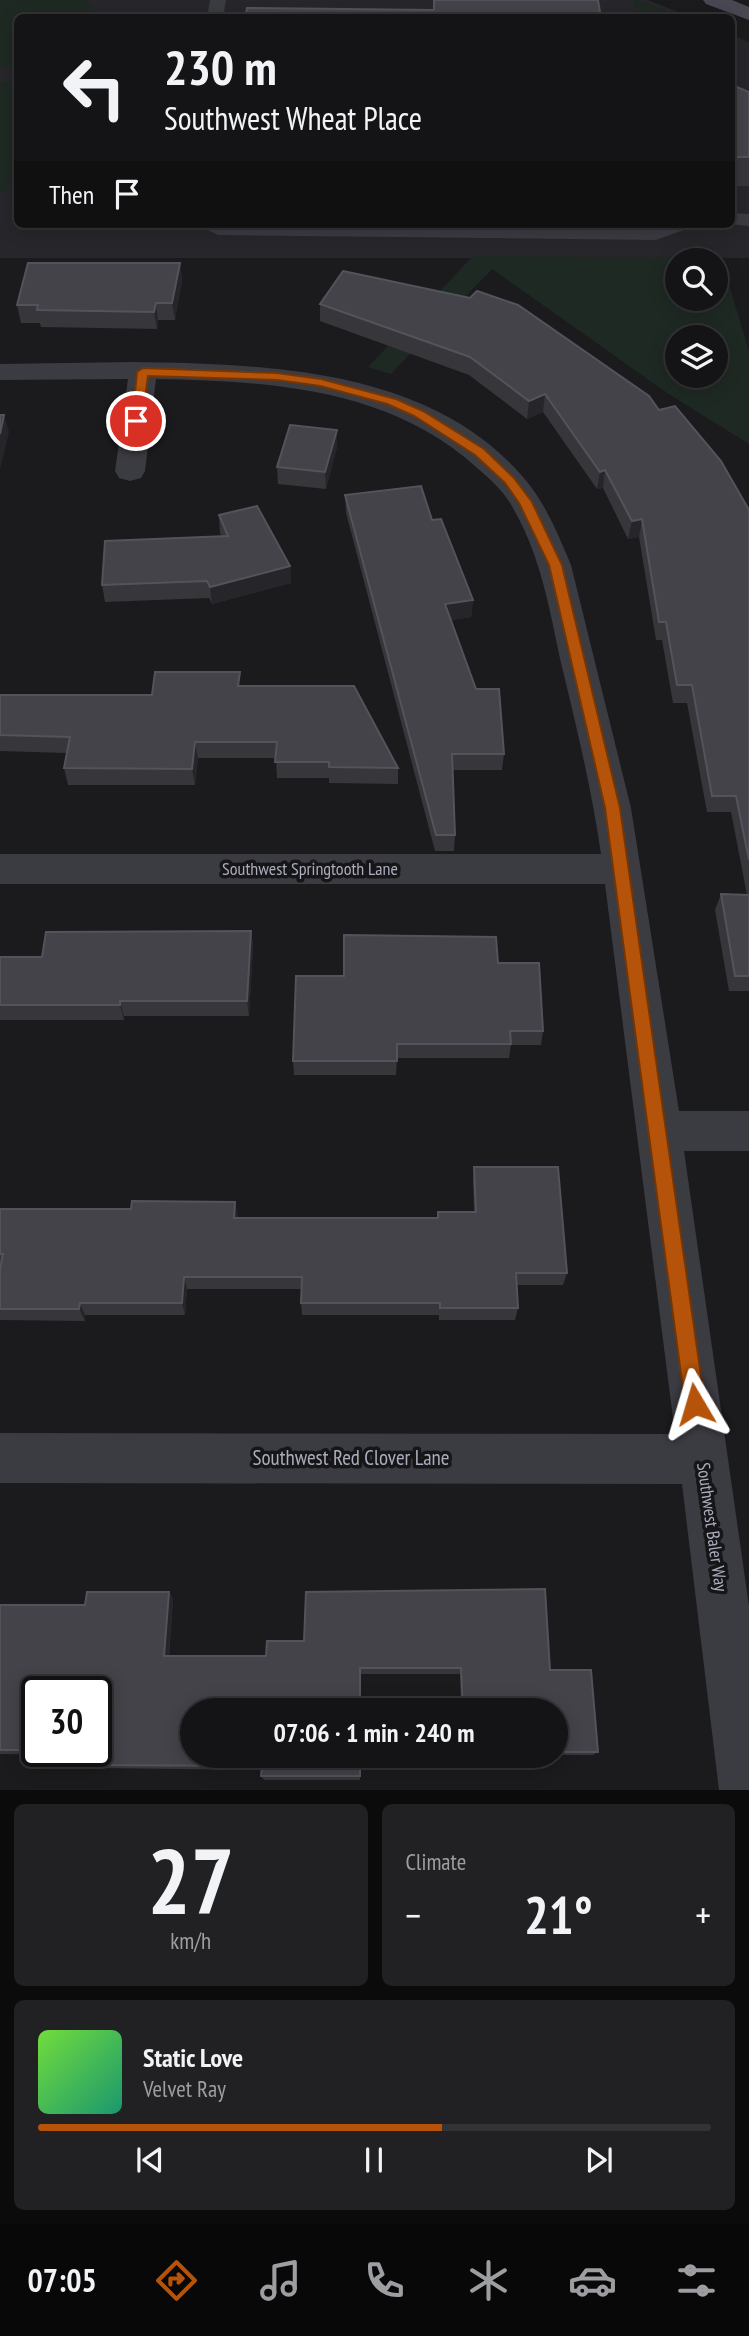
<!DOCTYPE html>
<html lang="en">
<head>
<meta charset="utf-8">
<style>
  body { margin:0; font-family:"PT Sans Narrow",sans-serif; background:#212123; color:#f1f3f6; height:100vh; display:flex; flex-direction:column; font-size:26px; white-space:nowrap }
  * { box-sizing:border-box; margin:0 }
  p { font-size:23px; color:#9d9ea1 }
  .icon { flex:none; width:38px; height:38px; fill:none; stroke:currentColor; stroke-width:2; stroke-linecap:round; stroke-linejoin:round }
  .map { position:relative; height:1790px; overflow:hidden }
  .panel { display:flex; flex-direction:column; gap:14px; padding:14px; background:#0b0b0c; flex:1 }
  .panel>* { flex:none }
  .top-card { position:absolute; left:14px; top:14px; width:721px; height:214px; border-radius:10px; box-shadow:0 4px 18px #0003,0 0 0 2px #333335; background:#141416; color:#f1f3f6; overflow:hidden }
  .controls { position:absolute; left:665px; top:248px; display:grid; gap:14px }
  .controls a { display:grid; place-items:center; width:63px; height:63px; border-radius:50%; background:#141416; box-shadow:0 4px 18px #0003,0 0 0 2px #333335; font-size:35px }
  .speed { position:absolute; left:21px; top:1676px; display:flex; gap:14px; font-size:35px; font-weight:700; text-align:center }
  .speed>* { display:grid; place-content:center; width:91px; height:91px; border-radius:50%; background:#141416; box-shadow:0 4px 18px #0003,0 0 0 2px #333335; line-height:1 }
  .speed .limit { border:4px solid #111; border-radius:10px; background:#fff; color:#111 }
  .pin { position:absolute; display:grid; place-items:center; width:60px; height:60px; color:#fff; margin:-30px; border:4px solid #fff; border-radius:50%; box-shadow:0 2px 7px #0007 }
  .me { position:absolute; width:77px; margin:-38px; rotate:353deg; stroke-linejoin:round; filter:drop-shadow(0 0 5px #0008) }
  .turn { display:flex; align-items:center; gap:24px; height:147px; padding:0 35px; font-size:32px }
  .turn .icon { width:91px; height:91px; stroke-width:2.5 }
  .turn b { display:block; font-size:49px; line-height:60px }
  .then { display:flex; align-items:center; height:66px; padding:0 35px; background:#0003; gap:14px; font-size:26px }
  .big { font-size:52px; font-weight:600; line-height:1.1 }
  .panel .widget { flex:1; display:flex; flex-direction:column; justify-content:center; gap:10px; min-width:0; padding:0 24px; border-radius:10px; background:#212123 }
  .panel .dial { align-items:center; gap:0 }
  .dial b { font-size:91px; line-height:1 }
  .song { display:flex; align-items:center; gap:21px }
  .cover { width:84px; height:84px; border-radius:10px; background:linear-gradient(135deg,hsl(100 70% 55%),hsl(160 70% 35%)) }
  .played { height:7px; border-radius:4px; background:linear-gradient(90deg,#b45309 60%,#333335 60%) }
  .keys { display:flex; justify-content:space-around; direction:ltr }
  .heat { display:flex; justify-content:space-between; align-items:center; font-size:38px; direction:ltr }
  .panel .tiles { flex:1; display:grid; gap:14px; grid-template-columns:1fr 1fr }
  .widget:last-child { grid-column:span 2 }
  .trip { position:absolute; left:180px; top:1698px; width:388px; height:70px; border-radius:35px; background:#141416; box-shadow:0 4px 18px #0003,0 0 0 2px #333335; font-weight:600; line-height:70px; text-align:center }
  .dock { display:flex; height:112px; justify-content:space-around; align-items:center; background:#080809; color:#9d9ea1 }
  .dock .icon { width:49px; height:49px }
  .dock .on { color:#b45309 }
  .dock b { font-size:32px; color:#f1f3f6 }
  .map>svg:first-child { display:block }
</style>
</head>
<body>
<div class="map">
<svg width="749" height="1790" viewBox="0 0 749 1790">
  <rect width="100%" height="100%" fill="#1b1a1d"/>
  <polygon fill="#27262a" points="0,0 648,0 690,17 18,18 18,224 732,224 732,35 749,42 749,258 0,258"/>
  <g fill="#1f2923" fill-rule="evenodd">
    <polygon points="0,0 86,0 97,17 18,18 17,68 0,68"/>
    <polygon points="633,0 639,0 684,17 636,17"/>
    <polygon points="0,82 17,82 18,185 0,192"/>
    <path d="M 473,256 L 721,258 L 749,351 L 749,444 L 667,393 L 492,269 L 391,374 L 368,367 ZM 677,261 L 716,261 L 716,299 L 677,299 ZM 677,338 L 716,338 L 716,376 L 677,376 Z"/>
  </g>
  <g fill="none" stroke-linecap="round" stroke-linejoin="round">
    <g fill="#3b3b42" fill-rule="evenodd">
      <polygon points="210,0 226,0 223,18 207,18"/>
      <polygon points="732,213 749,214 749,226 729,224 732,224"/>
      <polygon points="196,224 654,228 664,224 692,224 689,228 656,240 218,235"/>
    </g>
    <path fill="#3b3b42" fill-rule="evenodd" d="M 131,362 C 263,364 429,367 523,477 C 545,502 558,534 571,565 L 631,808 L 679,1111 L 749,1111 L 749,1151 L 684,1151 L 749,1606 L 749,1790 L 719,1790 L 682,1484 L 0,1483 L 0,1433 L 675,1434 L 605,884 L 0,884 L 0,854 L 601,854 C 592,791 577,729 562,667 C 550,613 542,559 514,510 C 505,492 491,480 476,467 C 389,388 268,381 156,379 L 145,471 L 141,478 L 130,481 L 119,478 L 115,471 L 128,379 L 0,380 L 0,364 Z"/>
    <polygon fill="#494852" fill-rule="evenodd" points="703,0 732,0 749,7 749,20 706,4"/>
  </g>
  <g fill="#37363b" fill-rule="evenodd">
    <polygon points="732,85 749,92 749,186 732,186"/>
    <polygon points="180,263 182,280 175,320 158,320 157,329 41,327 40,323 21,323 17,305"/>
    <polygon points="320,304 659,410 749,510 749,991 729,991 715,910 721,894 747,895 731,812 707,812 687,703 673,703 662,640 656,640 639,537 628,539 603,488 597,489 543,412 527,419 469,375 320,321"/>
    <polygon points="337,447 326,489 278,484 277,467"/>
    <polygon points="345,495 432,520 473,600 471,617 451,620 476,689 504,754 502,770 453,770 455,835 454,851 435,851 346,513"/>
    <polygon points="219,515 290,566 291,583 212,604 209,598 105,602 102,585 222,536 220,533"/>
    <polygon points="241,686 398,768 398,784 329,783 329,778 277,778 276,758 198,758 195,785 68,785 64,768 67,753 0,751 0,695 152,695"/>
    <polygon points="251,931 253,946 249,1016 124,1016 124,1020 0,1020 0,957 42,957"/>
    <polygon points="498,963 543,1031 541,1045 511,1045 509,1058 397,1058 396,1075 294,1075 293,1061 344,976"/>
    <polygon points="474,1167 567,1273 563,1285 517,1285 518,1308 515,1320 439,1320 439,1315 302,1315 301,1303 301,1289 187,1289 185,1315 85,1315 85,1321 0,1320 0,1209 238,1215 238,1218 437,1218 438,1212 474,1212 473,1181"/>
    <path d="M 169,1592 L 173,1599 L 169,1656 L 550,1670 L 598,1752 L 593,1755 L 462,1755 L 556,1755 L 556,1710 L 461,1710 L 460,1674 L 361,1674 L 360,1780 L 264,1780 L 261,1776 L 262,1770 L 98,1768 L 92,1765 L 93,1755 L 0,1754 L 0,1605 L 85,1605 ZM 37,1692 L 96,1752 L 37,1752 Z"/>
  </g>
  <g fill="#262529">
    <polygon points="180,263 182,280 175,320 172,303"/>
    <polygon points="156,303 158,320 157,329 154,312"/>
    <polygon points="545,394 543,412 527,419 529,401"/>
    <polygon points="4,415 9,432 0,470 0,434"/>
    <polygon points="337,430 337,447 326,489 325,472"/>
    <polygon points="605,470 603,488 597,489 600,472"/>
    <polygon points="642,519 639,537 628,539 632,521"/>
    <polygon points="290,566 291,583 212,604 210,587"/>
    <polygon points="473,600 471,617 444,621 445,604"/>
    <polygon points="195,742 198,758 195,785 192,769"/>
    <polygon points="251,931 253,946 249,1016 247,1001"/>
    <polygon points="120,1001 124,1016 124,1020 120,1005"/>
    <polygon points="235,1202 238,1215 237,1231 234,1218"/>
    <polygon points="184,1277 187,1289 185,1315 182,1303"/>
    <polygon points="80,1303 85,1315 85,1321 79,1309"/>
    <polygon points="169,1592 173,1599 168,1662 164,1656"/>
  </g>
  <g fill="#434349" stroke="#54535b" stroke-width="2">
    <polygon points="434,0 598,0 601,18 245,18 247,8 434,10"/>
    <polygon points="732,85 749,92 749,157 732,157"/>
    <polygon points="28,263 180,263 172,303 156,303 154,312 37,310 38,305 17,305"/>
    <polygon points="343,271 470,298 477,291 518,305 649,396 659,410 675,406 721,461 749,510 749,860 736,796 712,796 692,685 677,685 666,622 659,622 642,519 632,521 605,470 600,472 545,394 529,401 470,357 320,304"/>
    <polygon points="0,415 4,415 0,434"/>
    <polygon points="290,425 337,430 325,472 277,467"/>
    <polygon points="421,486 432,520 441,519 473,600 445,604 476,689 499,689 504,754 452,754 455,835 436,835 345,495"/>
    <polygon points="257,506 290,566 210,587 207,581 102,585 105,541 228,536 219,515"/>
    <polygon points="155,672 240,672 238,686 354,686 398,768 329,767 329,762 275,762 277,742 195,742 192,769 64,768 70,737 0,735 0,695 152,695"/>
    <polygon points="721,894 749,895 749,976 735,976"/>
    <polygon points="251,931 247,1001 120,1001 120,1005 0,1005 0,957 42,957 46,932"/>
    <polygon points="344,935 496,937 498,963 539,963 543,1031 510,1031 511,1044 397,1044 397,1061 293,1061 296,976 344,976"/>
    <polygon points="474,1167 558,1167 567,1273 516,1273 518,1308 440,1308 440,1303 301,1303 302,1277 184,1277 182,1303 80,1303 79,1309 0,1309 0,1269 3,1254 0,1254 0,1209 131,1209 132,1201 235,1202 234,1218 438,1218 438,1212 476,1212"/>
    <polygon points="545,1589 550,1670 591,1670 598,1752 556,1752 556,1710 463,1710 461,1668 360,1668 360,1710 192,1710 192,1755 360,1755 360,1776 261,1776 262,1766 92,1765 93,1752 96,1752 96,1692 37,1692 37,1750 0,1750 0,1605 85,1605 87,1592 169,1592 164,1656 266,1656 267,1641 304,1641 306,1592"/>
  </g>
  <polygon fill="#b45309" stroke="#753606" stroke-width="2" points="143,368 277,373 321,379 396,399 423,411 484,449 514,478 532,502 562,565 620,808 705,1404 703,1411 695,1414 688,1411 685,1404 605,808 549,565 519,503 505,483 475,455 414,416 387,404 320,386 277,380 148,376 142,421 132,424 137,372"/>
  <g text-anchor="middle" stroke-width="7" stroke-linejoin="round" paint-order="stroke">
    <g font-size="18" fill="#abacbd" stroke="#161518">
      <text x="310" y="875">Southwest Springtooth Lane</text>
      <text transform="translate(712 1527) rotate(82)" y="6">Southwest Baler Way</text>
    </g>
    <g font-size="21" fill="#abacbd" stroke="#161518">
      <text x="351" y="1465">Southwest Red Clover Lane</text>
    </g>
  </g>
</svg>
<div class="controls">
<a><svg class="icon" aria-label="search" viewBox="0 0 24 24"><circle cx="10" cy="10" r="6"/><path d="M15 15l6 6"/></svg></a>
<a><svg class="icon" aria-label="layers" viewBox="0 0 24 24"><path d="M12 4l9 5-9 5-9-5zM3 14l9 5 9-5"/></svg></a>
</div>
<div class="speed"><div class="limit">30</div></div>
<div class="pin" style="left:136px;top:421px;background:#d93025"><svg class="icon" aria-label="arrive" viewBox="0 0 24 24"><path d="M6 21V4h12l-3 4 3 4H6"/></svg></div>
<svg class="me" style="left:695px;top:1404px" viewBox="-20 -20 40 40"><path d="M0-17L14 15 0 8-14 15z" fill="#b45309" stroke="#fff" stroke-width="4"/></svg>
<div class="trip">07:06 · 1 min · 240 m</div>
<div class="top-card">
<div class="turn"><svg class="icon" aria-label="left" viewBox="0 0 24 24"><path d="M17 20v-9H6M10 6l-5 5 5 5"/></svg><div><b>230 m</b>Southwest Wheat Place</div></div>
<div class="then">Then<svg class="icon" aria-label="arrive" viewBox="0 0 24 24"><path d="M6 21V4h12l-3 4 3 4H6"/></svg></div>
</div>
</div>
<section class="panel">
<div class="tiles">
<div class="widget dial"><b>27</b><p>km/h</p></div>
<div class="widget"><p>Climate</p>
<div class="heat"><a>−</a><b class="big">21°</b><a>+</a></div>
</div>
<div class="widget">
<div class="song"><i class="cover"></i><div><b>Static Love</b><p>Velvet Ray</p></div></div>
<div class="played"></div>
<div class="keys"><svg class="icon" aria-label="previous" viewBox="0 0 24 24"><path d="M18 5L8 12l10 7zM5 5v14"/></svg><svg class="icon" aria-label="pause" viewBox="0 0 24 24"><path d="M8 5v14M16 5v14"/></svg><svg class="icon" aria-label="next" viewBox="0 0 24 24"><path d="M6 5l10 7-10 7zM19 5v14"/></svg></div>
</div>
</div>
</section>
<nav class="dock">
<b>07:05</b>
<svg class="icon on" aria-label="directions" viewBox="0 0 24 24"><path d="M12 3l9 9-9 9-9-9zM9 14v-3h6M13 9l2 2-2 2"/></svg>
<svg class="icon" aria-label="music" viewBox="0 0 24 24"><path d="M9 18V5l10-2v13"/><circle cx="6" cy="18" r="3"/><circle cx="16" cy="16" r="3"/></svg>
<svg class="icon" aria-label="phone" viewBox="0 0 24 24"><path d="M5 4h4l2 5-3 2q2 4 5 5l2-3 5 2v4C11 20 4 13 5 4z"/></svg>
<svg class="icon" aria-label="climate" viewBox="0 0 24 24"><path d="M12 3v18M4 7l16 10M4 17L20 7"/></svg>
<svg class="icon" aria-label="car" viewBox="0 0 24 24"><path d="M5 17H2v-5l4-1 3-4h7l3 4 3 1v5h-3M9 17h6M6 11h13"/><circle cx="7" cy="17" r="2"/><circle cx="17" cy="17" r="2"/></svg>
<svg class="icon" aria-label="filters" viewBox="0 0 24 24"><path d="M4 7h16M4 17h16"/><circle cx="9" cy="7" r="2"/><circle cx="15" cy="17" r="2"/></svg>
</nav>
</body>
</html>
